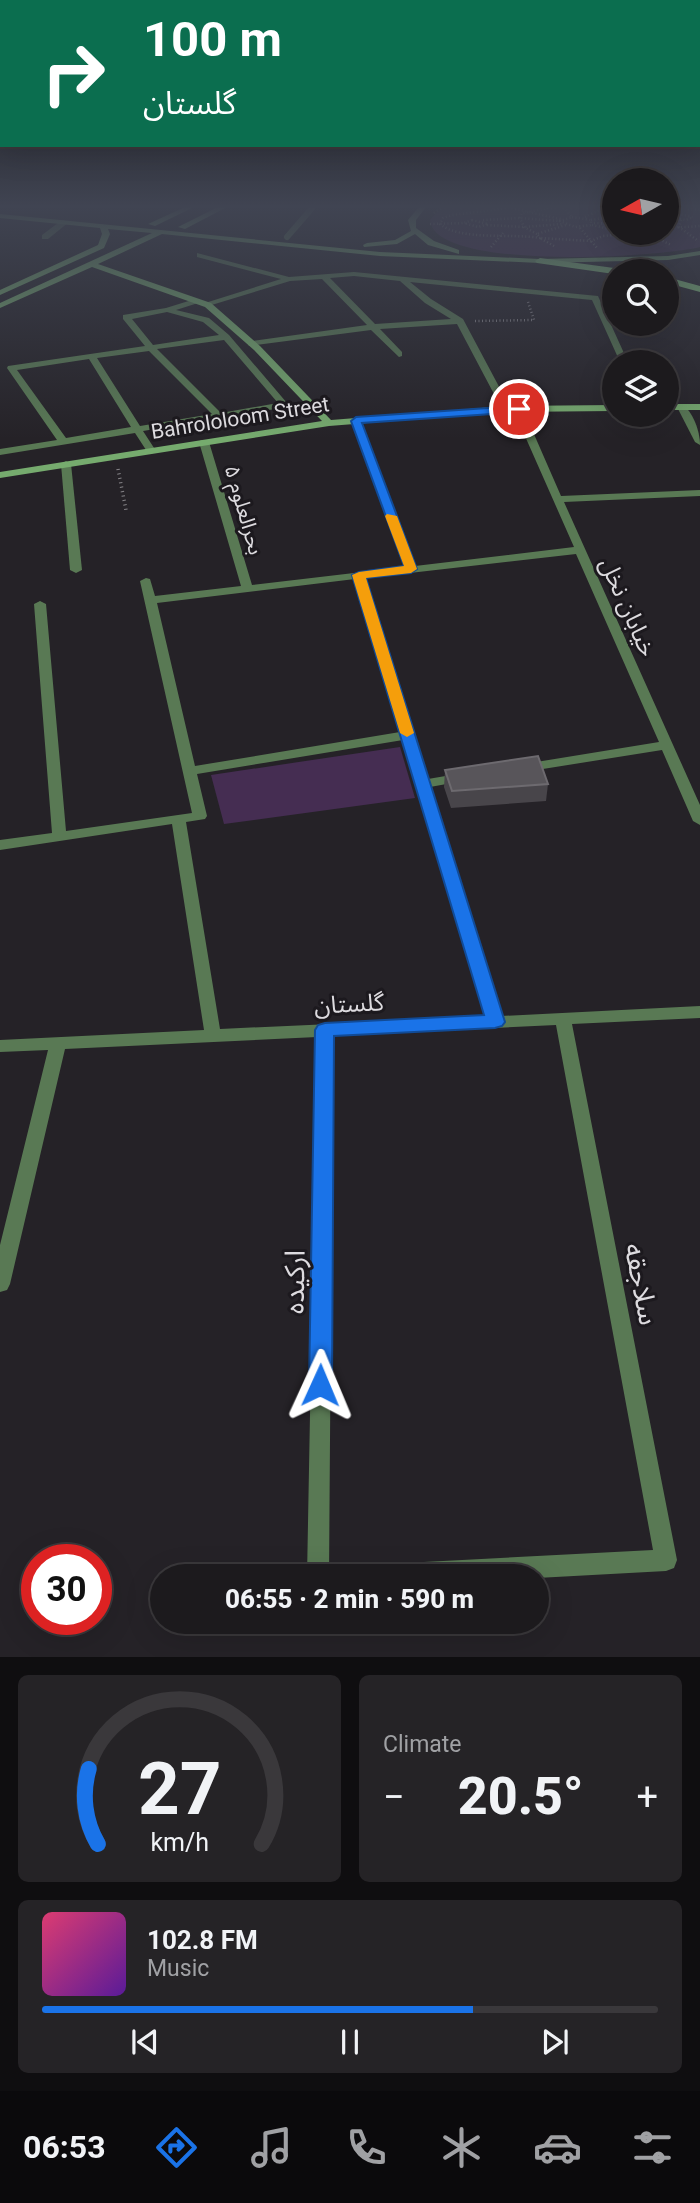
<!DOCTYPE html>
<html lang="en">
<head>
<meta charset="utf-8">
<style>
  body { margin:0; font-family:Roboto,"Noto Sans Arabic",sans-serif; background:#252326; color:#f1f3f6; height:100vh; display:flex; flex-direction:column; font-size:26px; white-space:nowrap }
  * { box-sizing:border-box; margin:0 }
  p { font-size:23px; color:#a0a1a4 }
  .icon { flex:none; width:38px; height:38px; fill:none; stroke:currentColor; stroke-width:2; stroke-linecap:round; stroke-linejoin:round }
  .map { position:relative; height:1657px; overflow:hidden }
  .side { display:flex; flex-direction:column; gap:18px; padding:18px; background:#0f0e10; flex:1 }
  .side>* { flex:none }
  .top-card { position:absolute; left:0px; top:0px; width:700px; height:147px; box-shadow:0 7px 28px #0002,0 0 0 2px #3a383b; background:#0b6e4f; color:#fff; overflow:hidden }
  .needle { width:46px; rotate:262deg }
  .controls { position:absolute; left:602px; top:168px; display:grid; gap:14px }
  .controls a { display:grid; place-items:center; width:77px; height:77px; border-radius:50%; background:#1c1a1d; box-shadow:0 7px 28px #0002,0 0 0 2px #3a383b; font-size:35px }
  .speed { position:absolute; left:21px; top:1544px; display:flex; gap:14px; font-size:35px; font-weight:700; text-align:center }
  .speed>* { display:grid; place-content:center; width:91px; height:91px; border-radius:50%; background:#1c1a1d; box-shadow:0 7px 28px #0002,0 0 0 2px #3a383b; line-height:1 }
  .speed .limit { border:10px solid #d22; background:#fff; color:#111 }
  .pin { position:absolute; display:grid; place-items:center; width:60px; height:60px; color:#fff; margin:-30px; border:4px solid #fff; border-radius:50%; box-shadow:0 2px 7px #0007 }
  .me { position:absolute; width:77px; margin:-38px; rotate:1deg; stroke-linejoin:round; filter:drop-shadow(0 0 5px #0008) }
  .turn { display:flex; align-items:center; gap:24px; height:147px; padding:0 28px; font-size:32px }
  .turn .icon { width:91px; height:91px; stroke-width:2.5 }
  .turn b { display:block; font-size:49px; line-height:60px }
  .big { font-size:52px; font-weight:800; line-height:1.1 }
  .side .card { flex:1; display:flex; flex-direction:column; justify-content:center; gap:10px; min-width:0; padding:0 24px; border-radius:10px; background:#252326 }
  .side .dial { align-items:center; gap:0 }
  .dial svg { height:182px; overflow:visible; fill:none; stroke:#3a383b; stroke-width:7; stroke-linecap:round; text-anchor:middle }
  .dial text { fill:#f1f3f6; stroke:none }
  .song { display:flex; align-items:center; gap:21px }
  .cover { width:84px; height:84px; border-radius:10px; background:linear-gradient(135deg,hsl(340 70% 55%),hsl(270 70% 35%)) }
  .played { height:7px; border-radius:4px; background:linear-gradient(90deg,#1a73e8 70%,#3a383b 70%) }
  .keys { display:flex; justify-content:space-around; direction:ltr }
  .heat { display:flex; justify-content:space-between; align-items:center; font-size:38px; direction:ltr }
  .side .tiles { flex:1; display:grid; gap:18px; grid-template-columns:1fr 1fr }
  .card:last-child { grid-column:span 2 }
  .trip { position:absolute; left:150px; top:1564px; width:399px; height:70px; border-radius:35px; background:#1c1a1d; box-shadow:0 7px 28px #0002,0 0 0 2px #3a383b; font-weight:800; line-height:70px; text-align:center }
  .dock { display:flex; height:112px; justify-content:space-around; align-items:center; background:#0b0a0c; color:#a0a1a4 }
  .dock .icon { width:49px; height:49px }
  .dock .current { color:#1a73e8 }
  .dock b { font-size:32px; color:#f1f3f6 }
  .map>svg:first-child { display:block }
</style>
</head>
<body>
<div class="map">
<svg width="700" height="1657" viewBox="0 0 700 1657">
  <rect width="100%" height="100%" fill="#252227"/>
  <g fill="#452d52">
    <path d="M 442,207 L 614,207 L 614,233 L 667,233 L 667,207 L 700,207 L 700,247 C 662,257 434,272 430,220 Z"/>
    <polygon points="400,747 415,798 224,824 211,775"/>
  </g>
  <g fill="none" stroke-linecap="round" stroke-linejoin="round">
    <g stroke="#868488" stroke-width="2.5" stroke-dasharray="1 2.5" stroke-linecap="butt">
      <path d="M 516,207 L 452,215 L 443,218 L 440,224 C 460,241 511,233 540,238 L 537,234 L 566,225"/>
      <polyline points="564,207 571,216"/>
      <polyline points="576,207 605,207 614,210"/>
      <polyline points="667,208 700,210"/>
      <polyline points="515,209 561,219"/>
      <polyline points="434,213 442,207"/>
      <polygon points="678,214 693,217 686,220 673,217"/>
      <polygon points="572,217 591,220 591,225 575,227 560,221"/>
      <polyline points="585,217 602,209"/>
      <polygon points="472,220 488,224 478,227 464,223"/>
      <polyline points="483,220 520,218 560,221"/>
      <polyline points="591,220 614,216"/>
      <polyline points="667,220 681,220 679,227 697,240"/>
      <polyline points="594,223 614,224"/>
      <polyline points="430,224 464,223"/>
      <polyline points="487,225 524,227 562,224"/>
      <polyline points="592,225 614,230"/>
      <polyline points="580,228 597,248"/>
      <polyline points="667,228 700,226"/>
      <polyline points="647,233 671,245"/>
      <polyline points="537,234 524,227 520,218 522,213 555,207"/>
      <polyline points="631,245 647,233"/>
      <polyline points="554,246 540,238 591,241 603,236 629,233"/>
      <polyline points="491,247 503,233"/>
      <polyline points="475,321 534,320 528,302"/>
    </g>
    <polyline stroke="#868488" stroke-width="3.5" stroke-dasharray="1 3.5" stroke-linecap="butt" points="118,469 126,510"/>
    <polyline stroke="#597954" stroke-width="6" points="287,237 313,207"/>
    <g fill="#597954" fill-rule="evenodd">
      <polygon points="62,220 69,222 48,239 42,239 42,235"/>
      <path d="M 197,253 L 289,277 L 354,272 L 598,296 L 628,362 L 620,362 L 592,300 L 410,282 L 431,299 L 463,319 L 511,409 L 503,411 L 457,324 L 380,329 L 402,352 L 402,356 L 399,357 L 371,330 L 249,346 L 248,344 L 252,341 L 367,325 L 322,279 L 290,281 L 205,307 L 205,303 L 281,279 L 197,257 ZM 354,276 L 400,281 L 425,303 L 451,319 L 375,324 L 330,278 Z"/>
      <path d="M 195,299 L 199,301 L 198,303 L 176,310 L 209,318 L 229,335 L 287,403 L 287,407 L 143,431 L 156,451 L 151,454 L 148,453 L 135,433 L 0,455 L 0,449 L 57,440 L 7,368 L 8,366 L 145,346 L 123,319 L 123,315 L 166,308 ZM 167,312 L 203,322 L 219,335 L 153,345 L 132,319 ZM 224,340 L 278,403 L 221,413 L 157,349 ZM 149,351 L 212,414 L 140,426 L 97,358 ZM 89,359 L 131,427 L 66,438 L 17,370 Z"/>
      <path d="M 682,404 C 693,412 700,431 700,445 L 695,442 L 677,407 Z"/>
      <path d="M 518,406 L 523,409 L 561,496 L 700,490 L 700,496 L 564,502 L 700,805 L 700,825 L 693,821 L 662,750 L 524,772 L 517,768 L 524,764 L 659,742 L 576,554 L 366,578 L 428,779 L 463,773 L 470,777 L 463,781 L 430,787 L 501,1016 L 700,1006 L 700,1018 L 572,1024 L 677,1560 L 674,1568 L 666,1571 L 537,1578 L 336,1577 L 339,1569 L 347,1566 L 653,1550 L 556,1025 L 333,1036 L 329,1577 L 307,1577 L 317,1037 L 65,1049 L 10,1284 L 7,1290 L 0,1292 L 0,1245 L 48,1050 L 0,1052 L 0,1040 L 204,1030 L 172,824 L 0,850 L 0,840 L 52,833 L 34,604 L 40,601 L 46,604 L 66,831 L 192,813 L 140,581 L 146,578 L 150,579 L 155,596 L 241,586 L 199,442 L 201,440 L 209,442 L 252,585 L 405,567 L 351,420 L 356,417 L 361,420 L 415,566 L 574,547 L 513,409 ZM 355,579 L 400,732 L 195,766 L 157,603 ZM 403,740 L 485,1017 L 220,1029 L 186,822 L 205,819 L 207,816 L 197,774 Z"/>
      <polygon points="66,461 71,464 82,570 76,573 70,570 61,464"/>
    </g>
    <g fill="#76ab6e" fill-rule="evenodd">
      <polygon points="185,207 194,207 155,226 148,224"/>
      <polygon points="218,207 227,207 185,229 178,227"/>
      <polygon points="419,207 426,207 416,220 416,228 434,241 459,250 459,254 428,245 415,234 397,244 364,247 363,245 367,243 395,240 411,231 408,220"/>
      <polygon points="0,214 380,252 540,259 668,256 700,251 700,255 668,260 540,263 380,256 162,234 98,264 211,303 260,346 331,420 506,406 614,405 614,411 506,412 329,426 0,478 0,472 322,421 254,350 205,307 92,267 0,308 0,303 152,233 108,229 110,234 104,248 0,295 0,290 98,245 102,234 100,228 0,218"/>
      <rect x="667" y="404" width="33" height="6"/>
    </g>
    <g fill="#8cd182" fill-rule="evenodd">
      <polygon points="540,258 614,268 619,271 614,271 614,274 537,263 535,261"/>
      <polygon points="667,277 700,286 700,292 667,283"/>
    </g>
  </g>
  <polygon fill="#48454a" points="445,770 548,784 546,801 451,808 444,787"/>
  <polygon fill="#58555a" stroke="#6d6a6f" stroke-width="2" points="538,756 548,784 452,791 445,770"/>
  <linearGradient id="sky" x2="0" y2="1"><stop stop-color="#141315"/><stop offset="0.47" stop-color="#404452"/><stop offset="1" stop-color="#404452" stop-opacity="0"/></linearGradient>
  <rect width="700" height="439" fill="url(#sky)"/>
  <polygon fill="#1a73e8" stroke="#114b97" stroke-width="2" points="519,406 524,409 522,412 362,423 417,569 411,573 366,578 505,1022 502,1026 495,1028 334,1036 332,1385 329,1393 320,1396 312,1393 309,1385 315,1030 318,1025 325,1023 484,1015 352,575 359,572 404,566 351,421 356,417"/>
  <polygon fill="#f59e0b" points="387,514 397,516 417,569 411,573 366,578 414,733 407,737 400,733 352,575 359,572 404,566 385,516"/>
  <g text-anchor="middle" stroke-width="6" stroke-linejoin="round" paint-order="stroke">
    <g font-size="21" fill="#dddbdf" stroke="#1c191e">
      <text transform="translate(240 418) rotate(-9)" y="7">Bahrololoom Street</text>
      <text transform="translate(244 510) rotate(74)" y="7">بحرالعلوم ۵</text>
    </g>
    <g font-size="24" fill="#dddbdf" stroke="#1c191e">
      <text transform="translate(628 607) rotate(66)" y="8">خیابان نخل</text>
      <text transform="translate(349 1004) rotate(-3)" y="8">گلستان</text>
    </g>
    <g font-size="28" fill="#dddbdf" stroke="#1c191e">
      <text transform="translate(294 1282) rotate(-89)" y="10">ارکیده</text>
      <text transform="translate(642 1284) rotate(79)" y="10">سلاجقه</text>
    </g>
  </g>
</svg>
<div class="controls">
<a><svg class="needle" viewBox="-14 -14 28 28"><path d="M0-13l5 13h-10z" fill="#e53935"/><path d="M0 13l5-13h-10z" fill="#a0a1a4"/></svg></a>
<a><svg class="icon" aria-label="search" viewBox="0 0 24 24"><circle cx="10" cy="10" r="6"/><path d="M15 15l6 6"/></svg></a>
<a><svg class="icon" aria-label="layers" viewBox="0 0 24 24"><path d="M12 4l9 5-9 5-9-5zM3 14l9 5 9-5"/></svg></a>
</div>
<div class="speed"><div class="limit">30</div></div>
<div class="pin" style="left:519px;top:409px;background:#d93025"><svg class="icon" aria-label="arrive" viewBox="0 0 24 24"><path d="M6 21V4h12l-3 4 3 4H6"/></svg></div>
<svg class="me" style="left:320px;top:1385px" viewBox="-20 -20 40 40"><path d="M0-17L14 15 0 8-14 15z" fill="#1a73e8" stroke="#fff" stroke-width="4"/></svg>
<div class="trip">06:55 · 2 min · 590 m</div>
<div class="top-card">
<div class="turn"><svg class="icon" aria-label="right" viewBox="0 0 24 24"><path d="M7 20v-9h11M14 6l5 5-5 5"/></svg><div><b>100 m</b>گلستان</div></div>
</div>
</div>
<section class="side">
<div class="tiles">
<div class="card dial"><svg viewBox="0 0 100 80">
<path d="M14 69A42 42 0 1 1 86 69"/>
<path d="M14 69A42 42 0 0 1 10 36" stroke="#1a73e8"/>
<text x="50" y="56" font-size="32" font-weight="700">27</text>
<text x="50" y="72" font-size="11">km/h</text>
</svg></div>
<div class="card"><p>Climate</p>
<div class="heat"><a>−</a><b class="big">20.5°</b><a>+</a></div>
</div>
<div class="card">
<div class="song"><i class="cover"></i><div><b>102.8 FM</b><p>Music</p></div></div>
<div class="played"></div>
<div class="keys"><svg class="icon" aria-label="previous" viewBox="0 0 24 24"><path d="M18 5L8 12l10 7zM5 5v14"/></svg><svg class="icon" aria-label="pause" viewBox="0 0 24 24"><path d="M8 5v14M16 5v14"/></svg><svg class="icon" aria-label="next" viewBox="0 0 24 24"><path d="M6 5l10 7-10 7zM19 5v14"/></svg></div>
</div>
</div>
</section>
<nav class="dock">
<b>06:53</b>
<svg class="icon current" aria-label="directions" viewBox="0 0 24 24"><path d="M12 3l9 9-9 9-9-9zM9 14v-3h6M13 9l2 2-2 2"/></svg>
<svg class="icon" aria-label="music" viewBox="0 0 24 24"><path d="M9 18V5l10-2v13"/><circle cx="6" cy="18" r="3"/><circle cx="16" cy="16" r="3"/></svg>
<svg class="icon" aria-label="phone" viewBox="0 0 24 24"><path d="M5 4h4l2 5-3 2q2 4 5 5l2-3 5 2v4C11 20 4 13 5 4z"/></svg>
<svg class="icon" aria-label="climate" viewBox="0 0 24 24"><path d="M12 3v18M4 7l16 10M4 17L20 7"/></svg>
<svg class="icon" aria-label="car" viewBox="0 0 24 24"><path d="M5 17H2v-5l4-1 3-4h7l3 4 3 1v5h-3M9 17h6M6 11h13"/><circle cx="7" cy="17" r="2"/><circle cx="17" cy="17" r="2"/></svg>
<svg class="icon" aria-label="filters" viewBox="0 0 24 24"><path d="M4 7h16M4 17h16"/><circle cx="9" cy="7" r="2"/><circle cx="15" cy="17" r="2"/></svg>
</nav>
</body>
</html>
